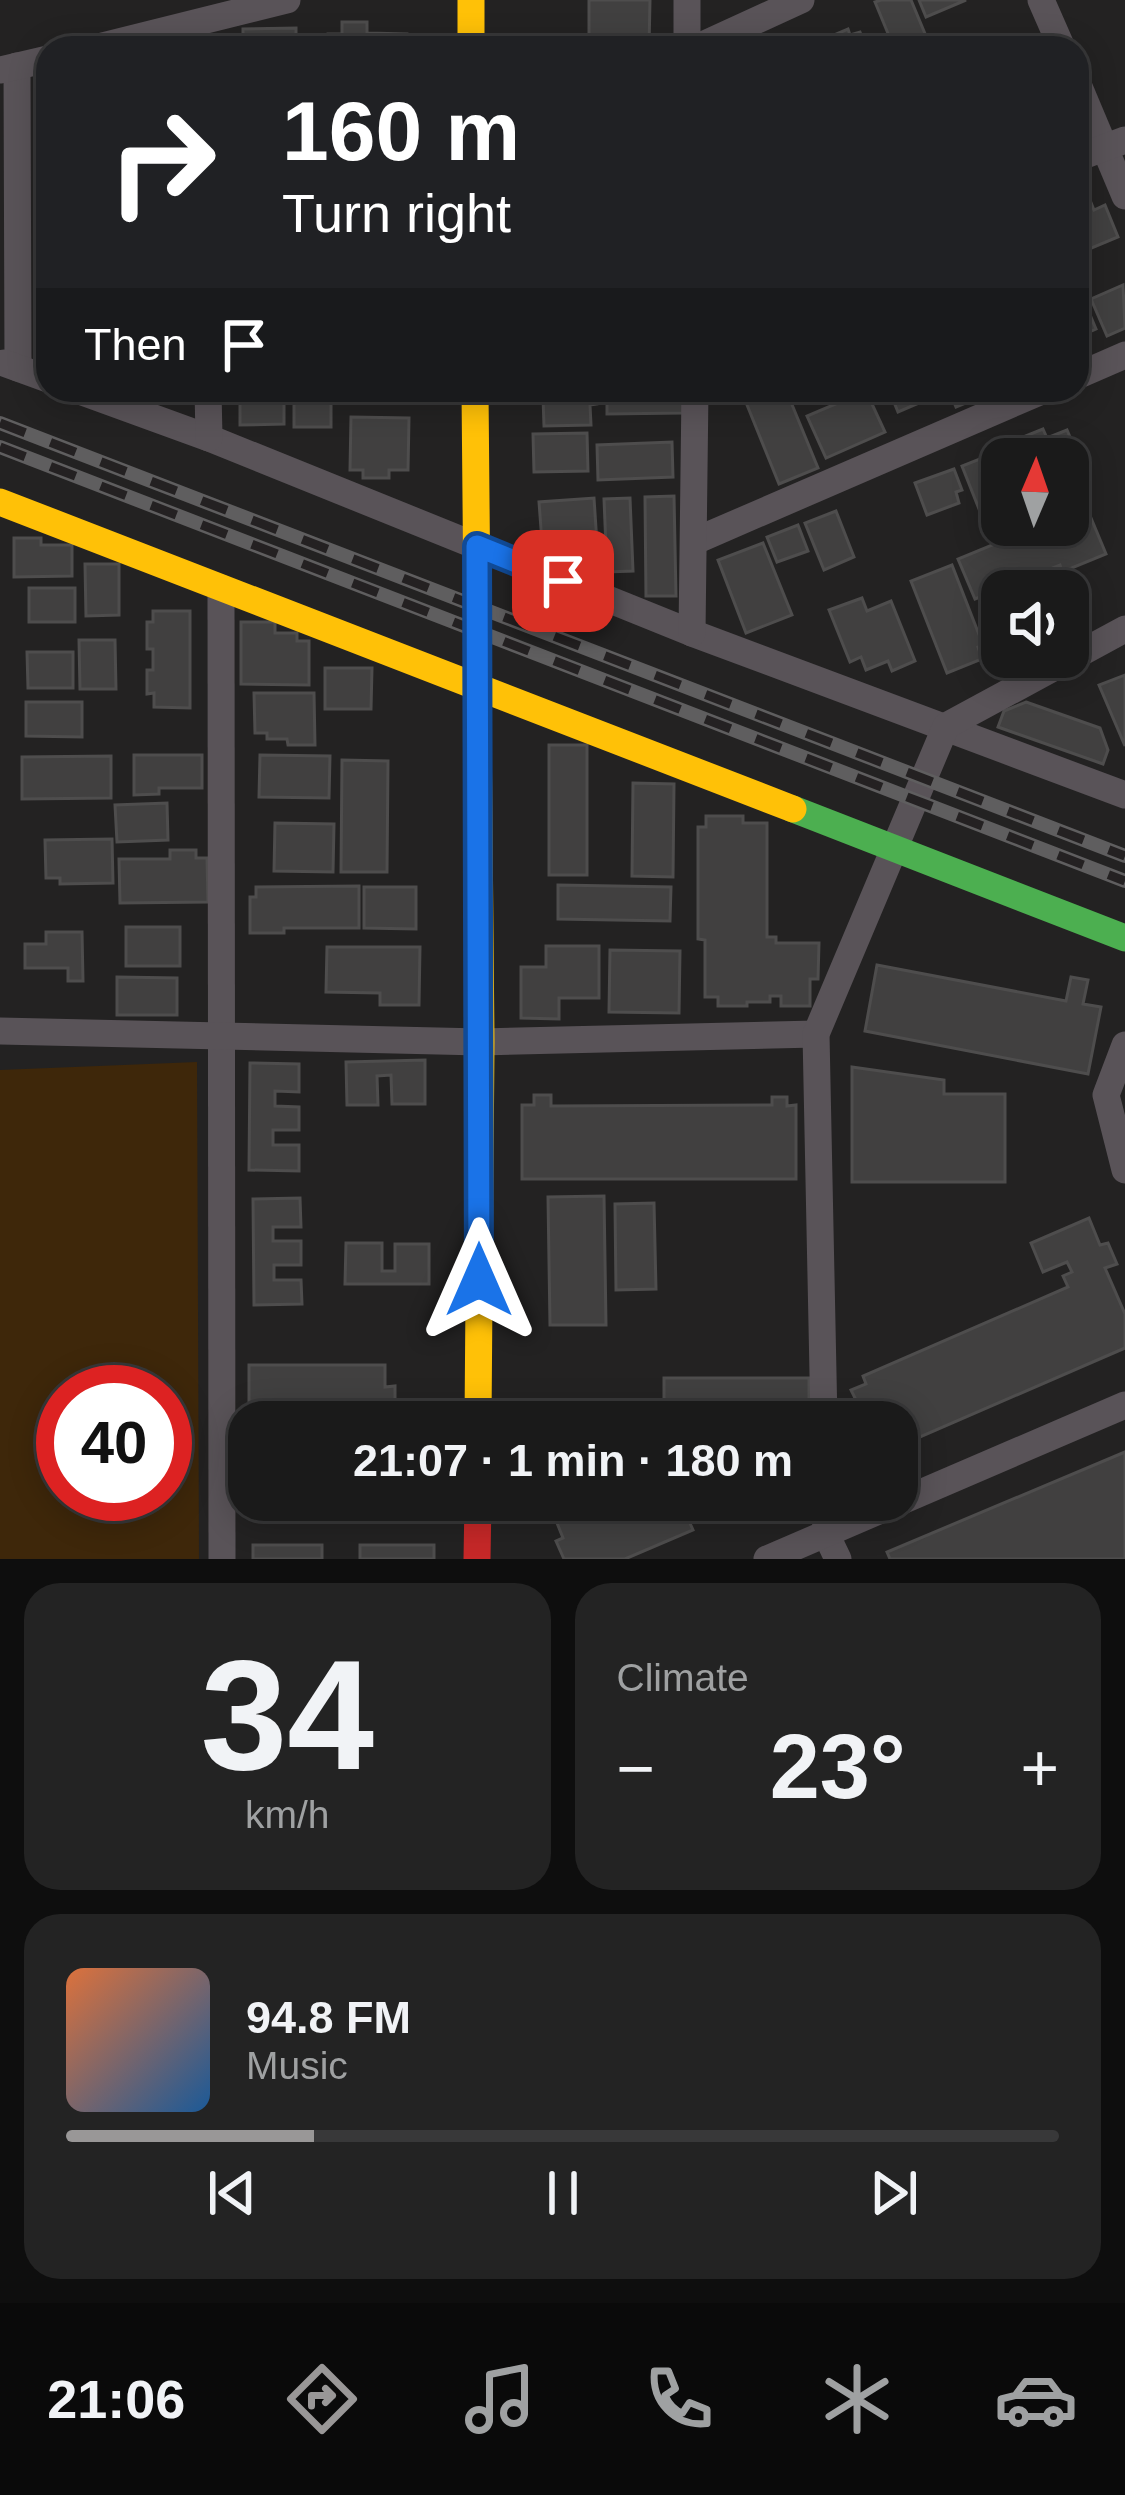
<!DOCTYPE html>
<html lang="en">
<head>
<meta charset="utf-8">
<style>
  body { margin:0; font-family:Arial,sans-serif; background:#232323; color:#f1f3f6; height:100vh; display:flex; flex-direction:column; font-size:45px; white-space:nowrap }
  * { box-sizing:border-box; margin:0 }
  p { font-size:39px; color:#9fa1a2 }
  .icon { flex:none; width:66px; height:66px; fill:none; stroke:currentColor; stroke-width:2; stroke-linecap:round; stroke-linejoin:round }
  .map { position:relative; height:1559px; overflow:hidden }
  .side { display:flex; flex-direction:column; gap:24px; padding:24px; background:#0e0e0e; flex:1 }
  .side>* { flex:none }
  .top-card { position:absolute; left:36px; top:36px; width:1053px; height:366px; border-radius:36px; box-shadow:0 6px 30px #0003,0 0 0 3px #383839; background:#202124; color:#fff; overflow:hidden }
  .needle { width:78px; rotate:2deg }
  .tools { position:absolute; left:981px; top:438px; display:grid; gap:24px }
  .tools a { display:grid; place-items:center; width:108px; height:108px; border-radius:24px; background:#1a1a1a; box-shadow:0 6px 30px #0003,0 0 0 3px #383839; font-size:60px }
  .speed { position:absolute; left:36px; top:1365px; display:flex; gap:24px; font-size:60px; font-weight:700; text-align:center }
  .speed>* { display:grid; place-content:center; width:156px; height:156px; border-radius:50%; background:#1a1a1a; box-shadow:0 6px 30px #0003,0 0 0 3px #383839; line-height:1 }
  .speed .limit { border:18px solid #d22; background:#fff; color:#111 }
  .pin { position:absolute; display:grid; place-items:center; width:102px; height:102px; color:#fff; margin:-51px; border-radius:24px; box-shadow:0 6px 18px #0006 }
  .me { position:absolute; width:132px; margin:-66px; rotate:0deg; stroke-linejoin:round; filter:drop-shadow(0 0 9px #0008) }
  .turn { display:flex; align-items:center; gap:42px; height:252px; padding:0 48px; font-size:54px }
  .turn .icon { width:156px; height:156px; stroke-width:2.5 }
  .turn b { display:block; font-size:84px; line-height:102px }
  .then { display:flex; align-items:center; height:114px; padding:0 48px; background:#0003; gap:24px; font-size:45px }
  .big { font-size:90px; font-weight:700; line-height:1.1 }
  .side .card { flex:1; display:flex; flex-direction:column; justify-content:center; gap:18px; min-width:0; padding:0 42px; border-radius:36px; background:#232323 }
  .side .dial { align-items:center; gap:0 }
  .dial b { font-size:156px; line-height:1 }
  .song { display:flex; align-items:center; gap:36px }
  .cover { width:144px; height:144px; border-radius:18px; background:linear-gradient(135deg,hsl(20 70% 55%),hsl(210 70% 35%)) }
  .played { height:12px; border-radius:6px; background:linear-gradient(90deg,#999797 25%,#383839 25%) }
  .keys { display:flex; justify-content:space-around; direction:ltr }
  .heat { display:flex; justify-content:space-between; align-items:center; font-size:66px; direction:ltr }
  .side .tiles { flex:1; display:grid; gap:24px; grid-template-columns:1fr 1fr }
  .card:last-child { grid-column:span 2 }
  .trip { position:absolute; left:228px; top:1401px; width:690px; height:120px; border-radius:36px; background:#1a1a1a; box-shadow:0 6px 30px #0003,0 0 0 3px #383839; font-weight:700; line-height:120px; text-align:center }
  .menu { display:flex; height:192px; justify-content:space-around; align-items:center; background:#0a0a0a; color:#9fa1a2 }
  .menu .icon { width:84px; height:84px }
  .menu .on { color:#999797 }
  .menu b { font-size:54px; color:#f1f3f6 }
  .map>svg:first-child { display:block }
</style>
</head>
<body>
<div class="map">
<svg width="1125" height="1559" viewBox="0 0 1125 1559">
  <rect width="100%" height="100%" fill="#232222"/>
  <path fill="#3e270a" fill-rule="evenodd" d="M 197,1062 L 199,1559 L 0,1559 L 0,1070 ZM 63,1392 L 165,1392 L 165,1494 L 63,1494 Z"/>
  <g fill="#414040" stroke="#4e4d4d" stroke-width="3">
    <polygon points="589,0 650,0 649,48 589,48"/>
    <polygon points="881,0 911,0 928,41 911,48 894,48 875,2"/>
    <polygon points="919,0 966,0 926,17"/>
    <polygon points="342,22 367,22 367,33 407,34 407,48 328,48 328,34 342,34"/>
    <polygon points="296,28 296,39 313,38 314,48 243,48 243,29"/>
    <polygon points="848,29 850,35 860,32 866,48 817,48 815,43"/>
    <polygon points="1090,200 1094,210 1105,205 1118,237 1082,252 1077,238 1077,206"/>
    <polygon points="1077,284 1096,329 1080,336 1077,331"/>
    <polygon points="1123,285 1125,328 1107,336 1091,299"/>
    <polygon points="240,390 284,390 284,424 240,425"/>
    <polygon points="335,390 397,390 397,400 335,401"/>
    <polygon points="531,390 597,390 597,404 590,405 591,425 544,426 543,397 532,398"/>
    <polygon points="607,390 683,390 683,413 607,414"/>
    <polygon points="741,390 786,390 818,468 779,484"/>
    <polygon points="889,390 938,390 940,394 898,412"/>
    <polygon points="949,390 997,390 956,407"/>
    <polygon points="866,391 885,432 826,458 807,416"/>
    <rect x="294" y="402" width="37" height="25"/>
    <polygon points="351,417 409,418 408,470 389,470 389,478 363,478 363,470 350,470"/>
    <polygon points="1043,429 1047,438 1067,430 1082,465 1068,470 1068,459 1020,459 1013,441"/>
    <polygon points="587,433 588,471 534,472 533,434"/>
    <polygon points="672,442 673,477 598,480 597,445"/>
    <polygon points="995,453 1002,471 1002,501 979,509 962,466"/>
    <polygon points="954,469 962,490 956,492 959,503 927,515 915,483"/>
    <polygon points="674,496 676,596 646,596 645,497"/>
    <polygon points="594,498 598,559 582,560 580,539 542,542 539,502"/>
    <polygon points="630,498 633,571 607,572 604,499"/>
    <polygon points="1086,506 1106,554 1062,572 1060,565 975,599 958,559 1041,525 1068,525 1068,514"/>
    <polygon points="836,511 854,557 824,570 805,523"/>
    <polygon points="798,525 808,551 777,562 767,537"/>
    <polygon points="14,538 41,538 41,545 72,545 72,576 14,577"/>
    <polygon points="763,543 792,615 746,633 718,560"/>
    <polygon points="85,564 119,564 119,615 86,616"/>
    <polygon points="952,565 983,645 978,647 982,659 947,673 911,581"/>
    <rect x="29" y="588" width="46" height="34"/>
    <polygon points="862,598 867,611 891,601 915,661 892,671 888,661 866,670 861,657 850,662 829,610"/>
    <polygon points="153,611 190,611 190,708 154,707 154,693 147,694 147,670 153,670 153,649 147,649 147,622 153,622"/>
    <polygon points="241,622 275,622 275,633 297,633 297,641 309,641 309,685 241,684"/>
    <polygon points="79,640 115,640 116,689 80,689"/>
    <polygon points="27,652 73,652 73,688 28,688"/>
    <polygon points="325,668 372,668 371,709 325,709"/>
    <polygon points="1125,675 1125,746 1099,685"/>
    <polygon points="254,693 314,693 315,745 288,745 287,739 267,739 267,733 255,733"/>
    <polygon points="26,702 82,702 82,737 26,736"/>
    <polygon points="1026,702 1100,728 1108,750 1103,764 998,727 1004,711"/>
    <rect x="549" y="745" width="38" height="130"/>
    <polygon points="134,755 202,755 202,788 159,788 159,794 134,795"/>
    <polygon points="260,755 330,756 329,798 259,797"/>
    <polygon points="111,756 111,798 22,799 22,757"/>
    <polygon points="342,760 388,761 387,872 341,872"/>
    <polygon points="633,783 674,784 673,877 632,876"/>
    <polygon points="167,803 168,840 117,842 115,805"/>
    <polygon points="706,816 743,816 743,823 767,823 767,937 776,937 776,943 819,943 818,979 810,979 810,1006 781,1006 781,996 770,996 770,1002 747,1002 747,1006 718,1006 718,997 705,997 705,940 698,939 698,827 706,827"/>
    <polygon points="275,823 334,824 333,872 274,871"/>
    <polygon points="112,839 113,883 60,884 60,878 46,878 45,840"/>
    <polygon points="170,850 196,850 196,858 207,858 208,902 120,903 119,859 170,859"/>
    <polygon points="558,885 671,887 670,921 558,919"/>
    <polygon points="359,886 359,928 284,928 284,933 250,933 250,897 256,897 256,887"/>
    <polygon points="364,887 416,887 416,929 364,928"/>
    <rect x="126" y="927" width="54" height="39"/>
    <polygon points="46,932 82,932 83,981 68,981 68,968 25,968 25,944 46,944"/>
    <polygon points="546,946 599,946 599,998 559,998 559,1019 521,1018 521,967 546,967"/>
    <polygon points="327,947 420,947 419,1005 380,1005 380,993 326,992"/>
    <polygon points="610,950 680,951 679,1013 609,1012"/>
    <polygon points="877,965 1066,1001 1071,977 1088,980 1083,1004 1101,1007 1088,1074 865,1031"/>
    <polygon points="117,977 177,978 177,1015 117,1015"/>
    <polygon points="425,1060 425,1104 392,1104 391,1075 377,1076 378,1105 347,1105 346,1062"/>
    <polygon points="250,1063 299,1064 299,1092 275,1091 275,1106 299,1107 299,1130 273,1130 273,1145 299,1145 299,1171 249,1170"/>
    <polygon points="852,1067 944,1080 944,1094 1005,1094 1005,1182 852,1182"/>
    <polygon points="534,1095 551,1095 551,1106 772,1105 772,1097 787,1097 787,1106 796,1105 796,1179 522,1179 522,1105 534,1105"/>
    <polygon points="604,1196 606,1325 550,1325 548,1197"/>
    <polygon points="300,1198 301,1227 273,1227 273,1241 301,1241 301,1265 274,1265 274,1280 301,1280 302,1304 254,1305 253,1199"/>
    <polygon points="654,1203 656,1289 616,1290 615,1204"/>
    <polygon points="1089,1218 1100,1245 1108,1243 1117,1264 1105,1268 1125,1314 1125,1348 897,1447 897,1422 854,1422 846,1405 856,1400 851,1390 866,1384 863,1376 1068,1287 1063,1276 1072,1272 1067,1262 1043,1272 1031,1243"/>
    <polygon points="346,1243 382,1243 382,1271 395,1271 395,1244 429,1244 429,1284 345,1284"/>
    <polygon points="249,1365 385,1365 385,1387 395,1386 395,1409 415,1409 415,1422 249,1422"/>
    <polygon points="664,1378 809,1378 809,1422 779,1422 771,1411 724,1410 724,1420 664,1420"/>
    <polygon points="1125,1452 1125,1559 890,1559 887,1552"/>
    <polygon points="583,1500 738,1500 689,1521 693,1530 625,1559 564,1559 556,1541 563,1538 553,1513"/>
    <rect x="253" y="1545" width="69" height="14"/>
    <rect x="360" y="1545" width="74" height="14"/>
  </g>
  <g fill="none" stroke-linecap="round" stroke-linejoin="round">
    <g stroke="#595358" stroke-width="27">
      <polyline points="687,0 687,48"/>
      <polyline points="1041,0 1062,48"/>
      <polyline points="94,48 287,0"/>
      <polyline points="696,48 801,0"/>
      <polyline points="17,66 18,368"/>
      <polyline points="0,70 48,59"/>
      <polyline points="1077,82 1125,196"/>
      <polyline points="1077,158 1125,140"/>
      <polyline points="4,363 48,379"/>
      <polyline points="1077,376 1125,355"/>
      <polyline points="77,390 209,438 692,633 1125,795"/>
      <polyline points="208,390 209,438"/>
      <polyline points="695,541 1044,390"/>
      <polyline points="221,588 222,1559"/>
      <polyline points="692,633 695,390"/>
      <polyline points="0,1031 481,1042 816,1034"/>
      <polyline points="1125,1045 1106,1095 1125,1170"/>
      <polyline points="824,1422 816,1034 946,726 1125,629"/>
      <polyline points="825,1500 826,1534 838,1559"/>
      <polyline points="767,1559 1125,1405"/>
    </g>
    <polyline stroke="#4caf50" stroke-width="27" points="793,809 1125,938"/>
    <g stroke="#ffc107" stroke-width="27">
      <polyline points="471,0 471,48"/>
      <polyline points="475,390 481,1042 478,1422"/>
      <polyline points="0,502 793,809"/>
    </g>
    <polyline stroke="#c62828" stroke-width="27" points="477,1559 478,1500"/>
    <defs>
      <g id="rail">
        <polyline points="0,423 1125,856"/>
        <polyline points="0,447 1125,881"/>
      </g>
    </defs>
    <use href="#rail" stroke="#5f5e5f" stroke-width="14"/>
    <use href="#rail" stroke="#242122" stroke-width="9" stroke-dasharray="27" stroke-linecap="butt"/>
  </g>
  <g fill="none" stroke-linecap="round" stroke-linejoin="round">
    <defs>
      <polyline id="route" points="479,1280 477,546 563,581"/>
    </defs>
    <use href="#route" stroke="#114b97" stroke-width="30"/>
    <use href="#route" stroke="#1a73e8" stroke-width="21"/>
  </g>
</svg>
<div class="tools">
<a><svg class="needle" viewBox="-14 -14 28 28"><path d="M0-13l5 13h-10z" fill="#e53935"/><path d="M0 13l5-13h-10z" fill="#9fa1a2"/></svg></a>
<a><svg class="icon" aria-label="sound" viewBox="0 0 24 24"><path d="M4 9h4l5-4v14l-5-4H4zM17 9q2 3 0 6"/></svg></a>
</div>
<div class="speed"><div class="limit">40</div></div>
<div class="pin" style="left:563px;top:581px;background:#d93025"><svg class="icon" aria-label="arrive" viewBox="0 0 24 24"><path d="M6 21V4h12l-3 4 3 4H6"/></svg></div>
<svg class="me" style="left:479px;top:1280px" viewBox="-20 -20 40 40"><path d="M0-17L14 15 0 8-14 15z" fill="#1a73e8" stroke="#fff" stroke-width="4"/></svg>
<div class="trip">21:07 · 1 min · 180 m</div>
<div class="top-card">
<div class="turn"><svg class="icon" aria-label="right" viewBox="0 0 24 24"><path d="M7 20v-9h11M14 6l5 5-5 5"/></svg><div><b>160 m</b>Turn right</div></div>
<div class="then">Then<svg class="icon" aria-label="arrive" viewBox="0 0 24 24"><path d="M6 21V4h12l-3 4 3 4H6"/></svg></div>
</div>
</div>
<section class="side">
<div class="tiles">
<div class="card dial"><b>34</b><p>km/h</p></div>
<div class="card"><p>Climate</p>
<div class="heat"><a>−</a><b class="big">23°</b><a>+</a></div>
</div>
<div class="card">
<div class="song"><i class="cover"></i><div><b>94.8 FM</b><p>Music</p></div></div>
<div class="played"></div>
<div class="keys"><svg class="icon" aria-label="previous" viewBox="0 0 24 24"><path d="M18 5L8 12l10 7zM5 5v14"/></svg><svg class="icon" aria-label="pause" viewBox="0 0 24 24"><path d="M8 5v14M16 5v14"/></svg><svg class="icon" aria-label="next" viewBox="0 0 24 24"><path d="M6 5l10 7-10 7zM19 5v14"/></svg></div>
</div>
</div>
</section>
<nav class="menu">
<b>21:06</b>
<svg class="icon on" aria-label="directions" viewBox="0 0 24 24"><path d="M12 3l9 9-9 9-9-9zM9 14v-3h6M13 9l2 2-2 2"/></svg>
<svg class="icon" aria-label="music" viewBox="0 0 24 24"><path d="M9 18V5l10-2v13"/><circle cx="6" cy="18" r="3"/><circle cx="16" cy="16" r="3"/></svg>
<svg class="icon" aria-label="phone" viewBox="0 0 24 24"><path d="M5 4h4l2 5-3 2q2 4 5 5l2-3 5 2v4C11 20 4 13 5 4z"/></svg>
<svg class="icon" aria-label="climate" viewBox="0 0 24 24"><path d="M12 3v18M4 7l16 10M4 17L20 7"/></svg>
<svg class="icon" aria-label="car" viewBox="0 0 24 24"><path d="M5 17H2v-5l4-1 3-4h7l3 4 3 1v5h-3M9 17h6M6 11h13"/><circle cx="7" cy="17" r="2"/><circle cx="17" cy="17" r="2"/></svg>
</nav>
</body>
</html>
